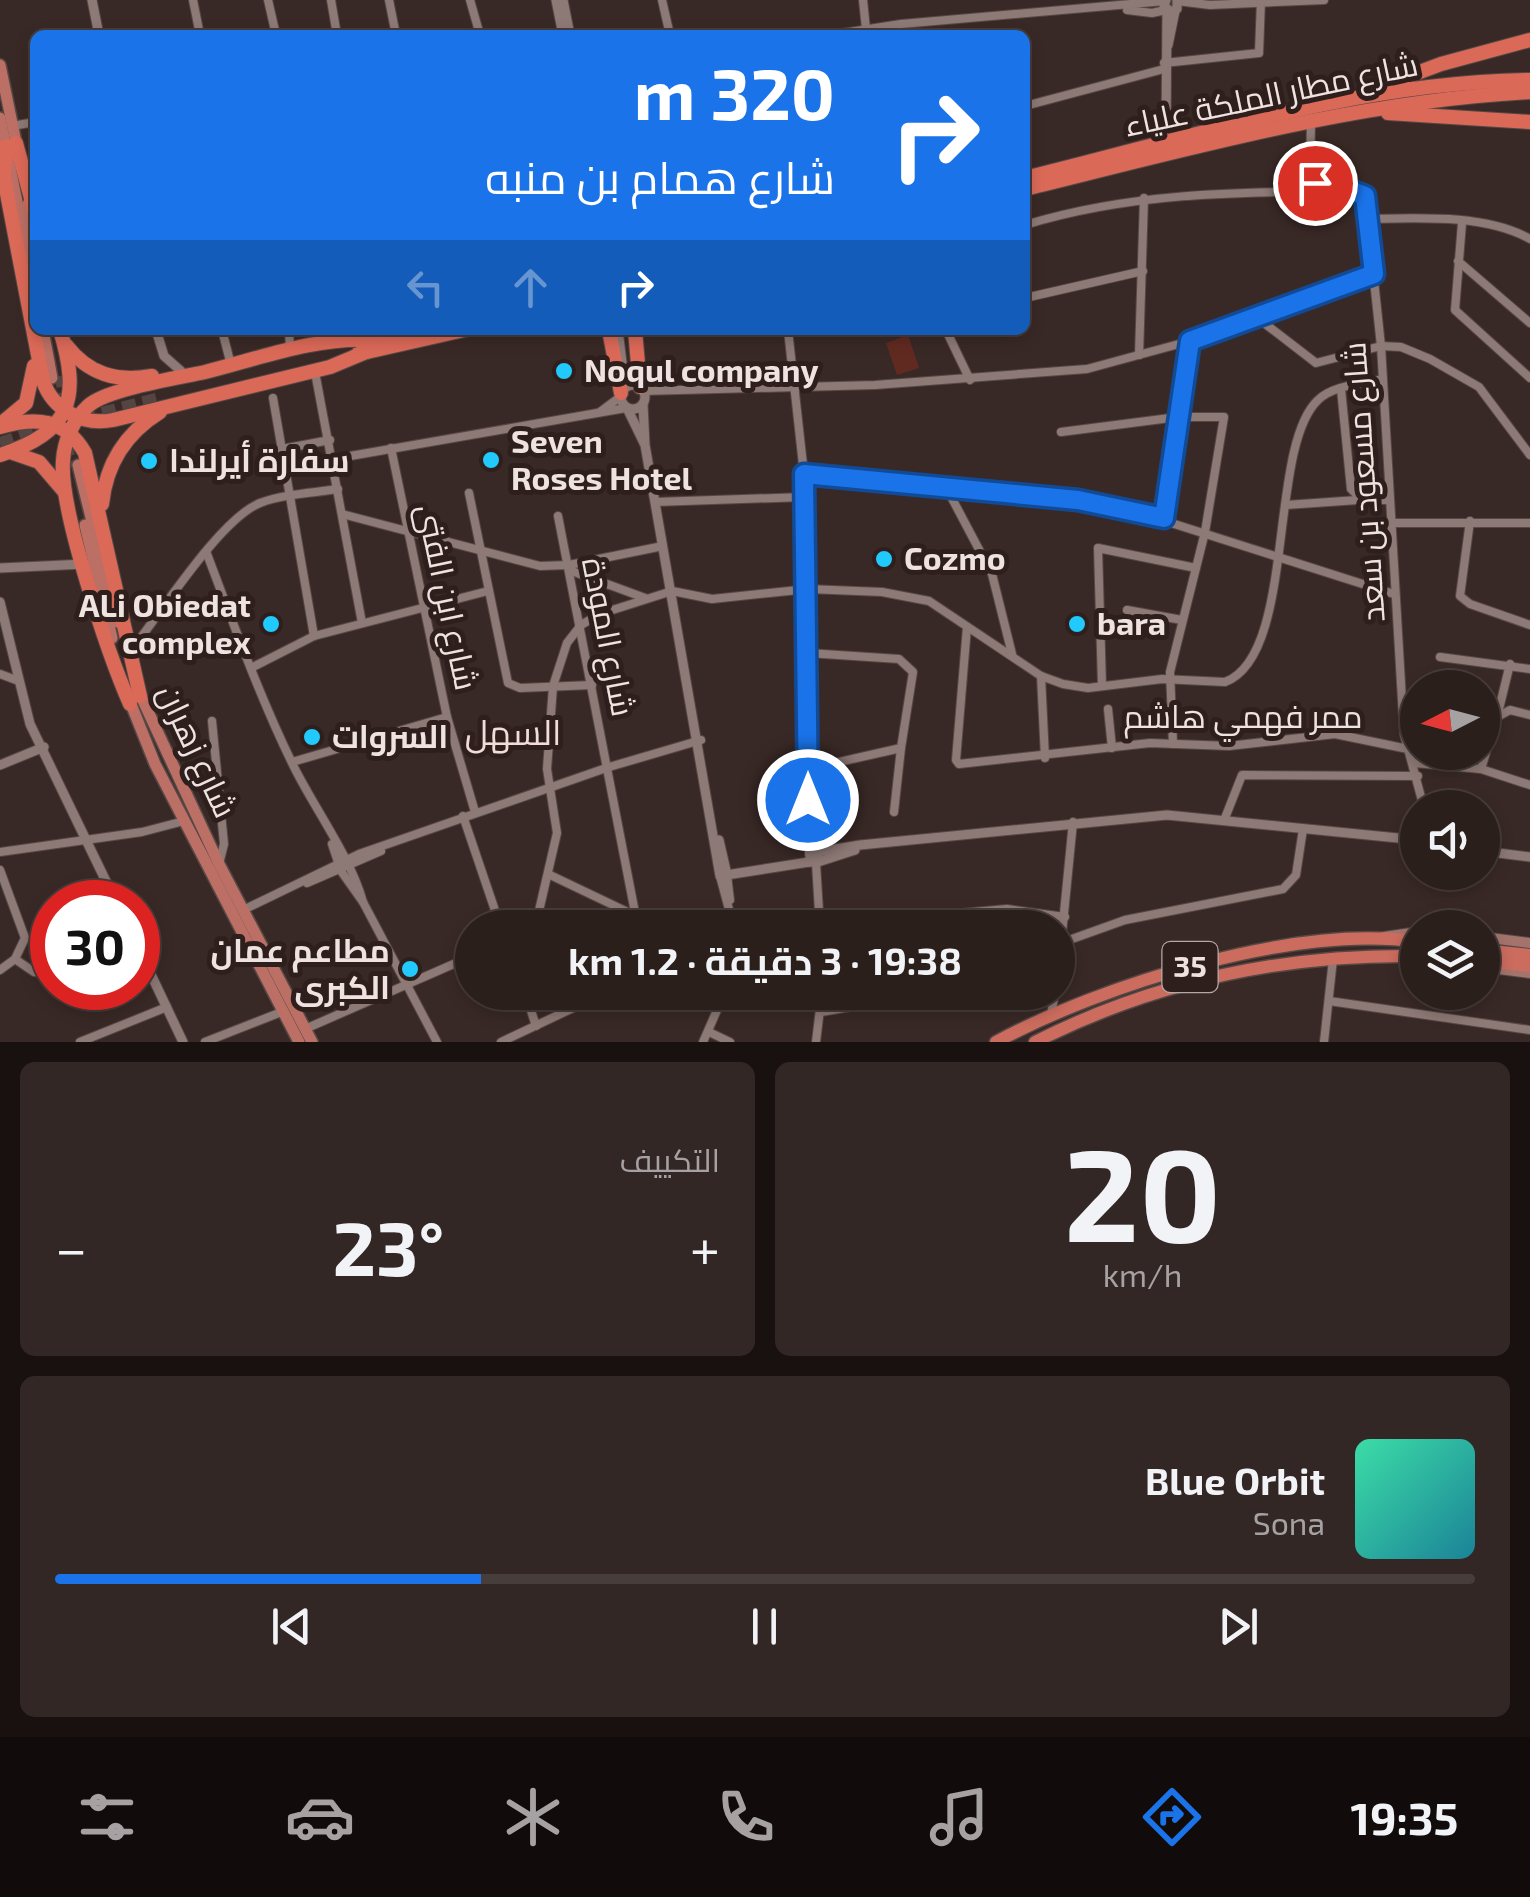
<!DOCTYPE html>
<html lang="ar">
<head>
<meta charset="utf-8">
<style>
  body { margin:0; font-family:"Exo 2",Cairo,sans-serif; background:#332725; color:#f1f3f6; direction:rtl; height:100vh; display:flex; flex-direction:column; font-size:38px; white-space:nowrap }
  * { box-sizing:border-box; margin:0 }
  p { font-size:32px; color:#a6a2a3 }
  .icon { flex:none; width:55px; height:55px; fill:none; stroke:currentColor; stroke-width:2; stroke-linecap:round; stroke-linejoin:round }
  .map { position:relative; height:1042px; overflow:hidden; direction:ltr }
  .drawer { display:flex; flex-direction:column; gap:20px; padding:20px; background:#18110f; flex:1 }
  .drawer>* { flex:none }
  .guide { position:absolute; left:30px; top:30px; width:1000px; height:305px; border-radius:15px; box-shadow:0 5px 15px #0003,0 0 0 2px #473d3b; direction:rtl; background:#1a73e8; color:#fff; overflow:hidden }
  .needle { width:65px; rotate:264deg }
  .buttons { position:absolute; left:1400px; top:670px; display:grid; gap:20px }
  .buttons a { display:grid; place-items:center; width:100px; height:100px; border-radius:50%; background:#2b1f1c; box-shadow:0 5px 15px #0003,0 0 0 2px #473d3b; font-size:50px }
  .speed { position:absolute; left:30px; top:880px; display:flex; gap:20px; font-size:50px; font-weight:700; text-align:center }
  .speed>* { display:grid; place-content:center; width:130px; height:130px; border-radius:50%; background:#2b1f1c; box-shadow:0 5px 15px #0003,0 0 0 2px #473d3b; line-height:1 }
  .speed .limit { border:15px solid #d22; background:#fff; color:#111 }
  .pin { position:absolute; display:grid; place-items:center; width:85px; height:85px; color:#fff; margin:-42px; border:5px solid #fff; border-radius:50%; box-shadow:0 2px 10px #0007 }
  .me { position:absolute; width:110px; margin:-55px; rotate:0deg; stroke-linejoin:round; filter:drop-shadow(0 0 8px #0008) }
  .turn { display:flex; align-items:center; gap:35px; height:210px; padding:0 30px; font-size:45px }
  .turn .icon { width:130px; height:130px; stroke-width:2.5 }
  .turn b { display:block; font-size:70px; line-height:85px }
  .lanes { display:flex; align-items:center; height:95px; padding:0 30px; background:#0003; justify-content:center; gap:50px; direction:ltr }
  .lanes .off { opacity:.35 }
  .big { font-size:75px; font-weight:700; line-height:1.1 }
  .drawer .tile { flex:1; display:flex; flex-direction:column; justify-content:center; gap:15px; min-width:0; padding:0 35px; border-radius:15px; background:#332725 }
  .drawer .dial { align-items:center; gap:0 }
  .dial b { font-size:130px; line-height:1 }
  .song { display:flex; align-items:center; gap:30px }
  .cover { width:120px; height:120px; border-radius:15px; background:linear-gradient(135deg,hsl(160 70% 55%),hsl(190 70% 35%)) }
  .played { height:10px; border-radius:5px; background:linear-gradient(90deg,#1a73e8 30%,#473d3b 30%) }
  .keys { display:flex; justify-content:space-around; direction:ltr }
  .heat { display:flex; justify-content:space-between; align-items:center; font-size:55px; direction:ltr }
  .drawer .tiles { flex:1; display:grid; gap:20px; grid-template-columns:1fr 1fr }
  .tile:last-child { grid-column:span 2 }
  .trip { position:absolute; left:455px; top:910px; width:620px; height:100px; border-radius:50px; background:#2b1f1c; box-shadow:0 5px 15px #0003,0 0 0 2px #473d3b; font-weight:700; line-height:100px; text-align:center; direction:rtl }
  .menu { display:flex; height:160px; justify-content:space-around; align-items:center; background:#110c0b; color:#a6a2a3 }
  .menu .icon { width:70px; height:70px }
  .menu .on { color:#1a73e8 }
  .menu b { font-size:45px; color:#f1f3f6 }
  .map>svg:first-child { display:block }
</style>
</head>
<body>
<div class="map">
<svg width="1530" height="1042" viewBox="0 0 1530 1042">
  <rect width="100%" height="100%" fill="#392926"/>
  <polygon fill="#612a21" points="908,335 919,368 897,375 886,343"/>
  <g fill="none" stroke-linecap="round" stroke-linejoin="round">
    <g stroke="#544542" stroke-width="11" stroke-dasharray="11 5.5" stroke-linecap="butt">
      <polyline points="60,376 65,402"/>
      <polyline points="67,445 72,467"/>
    </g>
    <g stroke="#544542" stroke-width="14" stroke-dasharray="14 7" stroke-linecap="butt">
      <polyline points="82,419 163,398"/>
      <polyline points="0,444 47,429"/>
    </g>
    <defs>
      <g id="minor">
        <polyline points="193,0 200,35"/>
        <polyline points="268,0 276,35"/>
        <polyline points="331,0 337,35"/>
        <polyline points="389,0 396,35"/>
        <polyline points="470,0 480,35"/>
        <polyline points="662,0 670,35"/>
        <polyline points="863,0 866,29"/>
        <polyline points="1177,1 1210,5 1324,0"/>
        <polyline points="1127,10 1152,13 1166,10"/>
        <polyline points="830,35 901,24 1165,1"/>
        <polyline points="1164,63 1259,53 1261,0"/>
        <polyline points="1025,106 1164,69"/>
        <polyline points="1311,121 1310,171 1322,191"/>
        <polyline points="12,126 35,122"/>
        <path d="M 1369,219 C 1418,218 1486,214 1530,239"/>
        <polyline points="1462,223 1455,310 1530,378"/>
        <path d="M 1025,225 C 1132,192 1241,192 1352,191 L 1365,196 L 1381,346 L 1404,734 L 1424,808"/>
        <polyline points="1458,261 1530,323"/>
        <polyline points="1025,298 1143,271"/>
        <polyline points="1255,316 1316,363 1381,346 1401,347 1430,359 1479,387 1530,455"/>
        <polyline points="222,330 231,365"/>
        <polyline points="289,330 290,350"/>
        <polyline points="788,330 804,474 809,854"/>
        <polyline points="946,330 970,380"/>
        <polyline points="1139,355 1144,198"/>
        <polyline points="315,372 362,623"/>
        <polyline points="1341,389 1351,489 1362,500 1388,500"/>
        <polyline points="643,391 875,385 1087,369 1190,341 1374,274"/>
        <polyline points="273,398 314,636"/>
        <polyline points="600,412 620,397"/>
        <polyline points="1061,432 1178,417 1224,417 1205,532 1170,672 1173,744"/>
        <polyline points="391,448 447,717 475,812"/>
        <polyline points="282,449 330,440"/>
        <polyline points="333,459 626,408"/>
        <polyline points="804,474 1121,507 1394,594"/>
        <polyline points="947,489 992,574 1012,654"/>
        <polyline points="469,493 508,683 520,688 592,685"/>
        <polyline points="655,502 805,497"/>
        <polyline points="1286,505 1358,500"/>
        <polyline points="342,514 540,566 569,565 663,546"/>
        <polyline points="558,516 638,928"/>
        <polyline points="1164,517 1190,341"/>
        <polyline points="1470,521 1460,596 1470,604 1530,625"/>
        <polyline points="1390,523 1530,523"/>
        <path d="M 207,554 C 234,625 260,698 294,767 C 316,811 350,856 363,902"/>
        <polyline points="569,570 645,598"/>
        <polyline points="1127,610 1182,620"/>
        <polyline points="967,627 956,760 959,764 1150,743 1229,746 1335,734 1408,749"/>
        <path d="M 132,649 C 161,613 220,519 260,503 C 284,494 313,493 338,489"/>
        <polyline points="1440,657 1530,669"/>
        <polyline points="251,668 314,636 488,591"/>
        <polyline points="0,674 16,680"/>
        <polyline points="1041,676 1045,758"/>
        <polyline points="1102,686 1098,548 1196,568"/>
        <polyline points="1108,709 1112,748"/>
        <polyline points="1498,713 1510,664"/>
        <polyline points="212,721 224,844 219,864"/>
        <polyline points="292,762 447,717"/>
        <polyline points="1414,763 1481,769 1530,785"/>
        <polyline points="808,769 901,748 913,672 899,659 808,653"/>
        <polyline points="1481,769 1497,717 1510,710 1530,715"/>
        <polyline points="894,812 901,748"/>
        <polyline points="463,816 501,928"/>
        <polyline points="1225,818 1242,775 1418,776"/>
        <polyline points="332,844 341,871 363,902 437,1042"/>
        <polyline points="0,852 142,832 184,821"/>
        <polyline points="816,863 820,928"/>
        <polyline points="0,870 25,938 15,959 0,970"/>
        <polyline points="548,874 636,916"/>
        <polyline points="727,875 730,900"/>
        <polyline points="720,876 734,928"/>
        <polyline points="307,883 381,851"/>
        <polyline points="243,910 359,854 609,767 701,740"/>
        <path d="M 535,928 L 557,833 L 547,769 L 553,686 L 567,643 L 581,625 L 600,614 L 672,591 L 712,599 L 808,589 L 882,592 L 929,601 L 1041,676 L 1063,684 L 1088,688 L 1162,679 L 1225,682 C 1297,655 1267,448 1318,400 C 1333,385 1363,384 1383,379"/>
        <polyline points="871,928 905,918"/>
        <polyline points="905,928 905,918 1007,909 1065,917"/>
        <polyline points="1058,944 1125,920 1283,889 1296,875 1303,829"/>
        <polyline points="15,959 34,972 52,974"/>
        <polyline points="1058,974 1073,822"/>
        <polyline points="525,992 536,1026"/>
        <polyline points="1329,1001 1530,1030"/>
        <polyline points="821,1012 937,992"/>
        <polyline points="1051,1015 1055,992"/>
        <polyline points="305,1029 472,956"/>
        <polyline points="709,1032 730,1042"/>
        <polyline points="80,1042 167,1007"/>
        <polyline points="205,1042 284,1011"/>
        <polyline points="501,1042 607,992"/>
        <polyline points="703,1042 725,992"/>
        <polyline points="816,1042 822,992"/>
        <polyline points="1324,1042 1333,959"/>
      </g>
      <g id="tertiary">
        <polyline points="92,0 99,35"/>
        <polyline points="556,0 563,35"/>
        <polyline points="563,0 570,35"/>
        <polyline points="1166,0 1164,6 1171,12 1177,9 1177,0"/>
        <polyline points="1168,45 1175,11"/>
        <polyline points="1157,145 1166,128 1167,10"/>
        <polyline points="156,330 164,356 181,371"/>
        <polyline points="618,330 625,387"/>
        <circle cx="633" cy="397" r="12"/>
        <polyline points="643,404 645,445 720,876 809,862"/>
        <polyline points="627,408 644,443"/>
        <polyline points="0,568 85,564"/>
        <polyline points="0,602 30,724 116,902"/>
        <polyline points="0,765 44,747"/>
        <polyline points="719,840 727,875"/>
        <polyline points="1482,851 1530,857"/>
        <polyline points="817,853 818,862 809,862 811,853 860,845 1167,815 1418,840"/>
        <polyline points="818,862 855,850"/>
        <polyline points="138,947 183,1042"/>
      </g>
      <g id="secondary">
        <polyline points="1384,937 1418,932"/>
        <polyline points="1482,937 1530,943"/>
        <polyline points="1483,967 1530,973"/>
      </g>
      <g id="primary">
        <polyline points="0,65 18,152"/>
        <polyline points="0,118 35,290"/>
        <polyline points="28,204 35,244"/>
        <polyline points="43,330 52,378"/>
        <polyline points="78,465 117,622"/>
        <polyline points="85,525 112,638"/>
        <polyline points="139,692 219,864 312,1042"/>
        <polyline points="129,699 155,764 299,1042"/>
      </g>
      <g id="trunk">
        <polyline points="1482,950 1530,955"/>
        <polyline points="1482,961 1530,966"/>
        <path d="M 996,1042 C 1102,985 1297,923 1418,942"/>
        <path d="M 1035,1042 C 1154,982 1284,954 1418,956"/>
      </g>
      <g id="motorway">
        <polyline points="1369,91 1441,64 1530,40"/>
        <polyline points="1388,113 1530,122"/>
        <polyline points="16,143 35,213"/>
        <path d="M 6,146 L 4,178 L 43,381 C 53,410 83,426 113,420 L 330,367 L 366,352"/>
        <path d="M 1025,178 C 1189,138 1359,82 1530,80"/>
        <path d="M 1025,189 C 1192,148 1358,101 1530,92"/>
        <polyline points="609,330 621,393"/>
        <polyline points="635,330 640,387"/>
        <polyline points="361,342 409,330"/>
        <path d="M 66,345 C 89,375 117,382 152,376"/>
        <polyline points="358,354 464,330"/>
        <polyline points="3,422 26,403 34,366"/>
        <path d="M 0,427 C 35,417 65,418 85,453 L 140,696"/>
        <polyline points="10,452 39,462 63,490"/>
        <path d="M 0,455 C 71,432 81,399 60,330"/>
        <path d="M 102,504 C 106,464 126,433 160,412"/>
        <path d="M 130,704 C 109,656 59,509 63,461 C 64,441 73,420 88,406 C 106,389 178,378 205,372 C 257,359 316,337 370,340"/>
      </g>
    </defs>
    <use href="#minor" stroke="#564845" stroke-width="10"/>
    <use href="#tertiary" stroke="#564845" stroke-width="11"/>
    <use href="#secondary" stroke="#564845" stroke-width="12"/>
    <use href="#primary" stroke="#564845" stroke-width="14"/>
    <use href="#trunk" stroke="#564845" stroke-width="15"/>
    <use href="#motorway" stroke="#564845" stroke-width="16"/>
    <use href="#minor" stroke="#8d7975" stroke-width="8"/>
    <use href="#tertiary" stroke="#8d7975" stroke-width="9"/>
    <use href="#secondary" stroke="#a4746c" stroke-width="10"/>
    <use href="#primary" stroke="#bc6f64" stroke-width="11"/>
    <use href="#trunk" stroke="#cc6c5e" stroke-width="12"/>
    <use href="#motorway" stroke="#db6958" stroke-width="14"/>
  </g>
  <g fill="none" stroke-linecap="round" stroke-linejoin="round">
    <defs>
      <polyline id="route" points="808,800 804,474 1078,500 1164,518 1190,341 1374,274 1365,196 1352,191 1322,192 1315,183"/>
    </defs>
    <use href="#route" stroke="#114b97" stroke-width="25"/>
    <use href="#route" stroke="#1a73e8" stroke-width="18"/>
  </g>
  <g fill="#21c9fd" stroke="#2e1f1c" stroke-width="4">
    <circle cx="564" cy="371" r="10"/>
    <circle cx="491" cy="460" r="10"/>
    <circle cx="149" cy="461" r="10"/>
    <circle cx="884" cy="559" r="10"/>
    <circle cx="271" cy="624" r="10"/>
    <circle cx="1077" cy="624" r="10"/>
    <circle cx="312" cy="737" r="10"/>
    <circle cx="410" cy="969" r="10"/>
  </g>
  <g text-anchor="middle" stroke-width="10" stroke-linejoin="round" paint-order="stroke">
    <rect fill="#2e1f1c" stroke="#b4a8a6" stroke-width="2.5" x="1162.5" y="942" width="55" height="50" rx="8"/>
    <g font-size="30" font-weight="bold" fill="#eee3e1">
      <text x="1190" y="977">35</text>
    </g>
    <g font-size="32" fill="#eee3e1" stroke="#2e1f1c">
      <text transform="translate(1271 95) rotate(-12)" y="11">شارع مطار الملكة علياء</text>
      <text transform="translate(1364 482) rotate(-94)" y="11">شارع مسعود بن سعد</text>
      <text transform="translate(447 597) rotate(78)" y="11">شارع ابن الفتى</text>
      <text transform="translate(608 637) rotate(79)" y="11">شارع المودة</text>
      <text x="1243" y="728">ممر فهمي هاشم</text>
      <text transform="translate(197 751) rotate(65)" y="11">شارع زهران</text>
    </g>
    <g font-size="32" font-weight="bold" fill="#eee3e1" stroke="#2e1f1c" text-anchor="start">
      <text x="584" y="382">Noqul company</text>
      <text x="511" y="453">Seven<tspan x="511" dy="37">Roses Hotel</tspan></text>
      <text x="169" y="472">سفارة أيرلندا</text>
      <text x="904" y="570">Cozmo</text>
      <text x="251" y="617" text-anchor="end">ALi Obiedat<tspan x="251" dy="37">complex</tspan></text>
      <text x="1097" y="635">bara</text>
      <text x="332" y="748">السروات</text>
      <text x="390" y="962" text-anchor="end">مطاعم عمان<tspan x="390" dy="37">الكبرى</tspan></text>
    </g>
    <g font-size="35" fill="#f2dcd8" stroke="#2e1f1c">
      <text x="513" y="745">السهل</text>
    </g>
  </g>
</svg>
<div class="buttons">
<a><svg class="needle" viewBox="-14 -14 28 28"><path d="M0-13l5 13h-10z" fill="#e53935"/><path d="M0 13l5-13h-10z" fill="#a6a2a3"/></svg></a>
<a><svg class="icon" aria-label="sound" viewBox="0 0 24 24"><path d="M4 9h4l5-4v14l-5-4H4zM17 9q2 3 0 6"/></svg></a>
<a><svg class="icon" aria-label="layers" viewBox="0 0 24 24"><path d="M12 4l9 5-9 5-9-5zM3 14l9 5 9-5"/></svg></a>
</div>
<div class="speed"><div class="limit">30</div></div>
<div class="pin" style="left:1315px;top:183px;background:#d93025"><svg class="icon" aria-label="arrive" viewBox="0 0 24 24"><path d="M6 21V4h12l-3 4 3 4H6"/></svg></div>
<svg class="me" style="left:808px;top:800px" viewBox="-20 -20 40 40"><circle r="17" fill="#1a73e8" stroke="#fff" stroke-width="3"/><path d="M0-11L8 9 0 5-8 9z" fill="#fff"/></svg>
<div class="trip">19:38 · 3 دقيقة · 1.2 km</div>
<div class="guide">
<div class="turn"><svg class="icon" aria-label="right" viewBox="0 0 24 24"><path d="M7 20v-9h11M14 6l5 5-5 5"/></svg><div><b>320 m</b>شارع همام بن منبه</div></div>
<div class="lanes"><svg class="icon off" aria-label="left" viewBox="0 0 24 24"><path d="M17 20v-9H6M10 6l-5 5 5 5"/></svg><svg class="icon off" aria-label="ahead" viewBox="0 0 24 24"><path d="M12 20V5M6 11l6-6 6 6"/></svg><svg class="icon" aria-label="right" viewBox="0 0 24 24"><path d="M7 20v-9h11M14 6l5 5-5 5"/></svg></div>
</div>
</div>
<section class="drawer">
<div class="tiles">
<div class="tile dial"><b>20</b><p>km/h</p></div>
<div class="tile"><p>التكييف</p>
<div class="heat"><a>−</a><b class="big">23°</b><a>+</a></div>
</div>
<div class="tile">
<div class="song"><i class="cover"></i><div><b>Blue Orbit</b><p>Sona</p></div></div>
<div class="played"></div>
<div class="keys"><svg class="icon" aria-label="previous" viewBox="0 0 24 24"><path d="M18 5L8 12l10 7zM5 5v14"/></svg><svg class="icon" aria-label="pause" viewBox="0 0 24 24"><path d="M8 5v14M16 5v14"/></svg><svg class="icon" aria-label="next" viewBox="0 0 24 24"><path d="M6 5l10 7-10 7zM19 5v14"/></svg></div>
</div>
</div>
</section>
<nav class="menu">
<b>19:35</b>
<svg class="icon on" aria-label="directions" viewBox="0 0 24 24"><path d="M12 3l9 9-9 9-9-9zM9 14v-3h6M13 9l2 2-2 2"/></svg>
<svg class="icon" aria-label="music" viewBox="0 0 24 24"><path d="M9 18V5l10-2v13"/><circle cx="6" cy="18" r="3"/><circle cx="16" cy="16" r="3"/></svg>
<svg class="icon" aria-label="phone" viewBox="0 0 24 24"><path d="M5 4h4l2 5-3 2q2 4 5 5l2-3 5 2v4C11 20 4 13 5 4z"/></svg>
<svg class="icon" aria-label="climate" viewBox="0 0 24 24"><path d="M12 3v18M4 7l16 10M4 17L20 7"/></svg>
<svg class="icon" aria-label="car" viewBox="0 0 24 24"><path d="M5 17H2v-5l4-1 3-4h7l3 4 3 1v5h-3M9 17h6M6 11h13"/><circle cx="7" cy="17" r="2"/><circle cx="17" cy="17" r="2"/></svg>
<svg class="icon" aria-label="filters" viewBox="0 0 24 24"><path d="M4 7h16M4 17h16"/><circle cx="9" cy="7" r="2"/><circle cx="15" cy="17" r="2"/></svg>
</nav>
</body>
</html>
